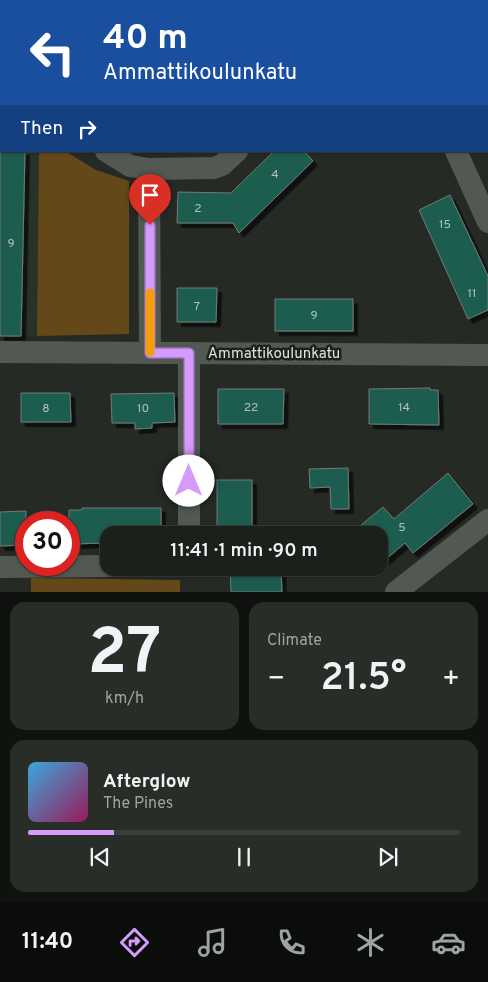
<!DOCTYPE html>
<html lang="en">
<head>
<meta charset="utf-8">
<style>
  body { margin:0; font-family:Overpass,sans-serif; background:#292d28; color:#f1f3f6; height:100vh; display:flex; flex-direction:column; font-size:19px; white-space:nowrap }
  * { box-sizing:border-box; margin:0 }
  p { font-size:16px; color:#a0a3a3 }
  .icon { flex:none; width:28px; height:28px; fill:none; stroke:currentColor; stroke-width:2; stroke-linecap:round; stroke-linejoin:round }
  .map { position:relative; height:592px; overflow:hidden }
  .sheet { display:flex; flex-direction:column; gap:10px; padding:10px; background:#0f120f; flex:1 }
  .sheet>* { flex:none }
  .hud { position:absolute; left:0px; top:0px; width:489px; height:152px; box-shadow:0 1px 4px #0004,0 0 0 1px #3a3e3a; background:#1a4fa0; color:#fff; overflow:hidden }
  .speed { position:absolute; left:15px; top:511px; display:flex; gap:10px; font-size:25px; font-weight:700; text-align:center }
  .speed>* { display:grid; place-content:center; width:65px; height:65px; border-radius:50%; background:#1c201b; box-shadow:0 1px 4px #0004,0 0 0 1px #3a3e3a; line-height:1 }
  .speed .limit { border:8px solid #d22; background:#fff; color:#111 }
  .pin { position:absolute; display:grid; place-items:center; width:42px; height:42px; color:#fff; margin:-51px -21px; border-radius:50% 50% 50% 0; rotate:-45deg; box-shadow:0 0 5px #0007 }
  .pin .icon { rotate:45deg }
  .me { position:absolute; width:55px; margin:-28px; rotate:0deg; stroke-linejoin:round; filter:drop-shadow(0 0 4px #0008) }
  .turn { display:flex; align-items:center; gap:18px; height:105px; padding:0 20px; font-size:22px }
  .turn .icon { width:65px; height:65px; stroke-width:2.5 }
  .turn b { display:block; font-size:35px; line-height:42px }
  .then { display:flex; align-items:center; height:48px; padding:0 20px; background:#0003; gap:10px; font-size:19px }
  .big { font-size:38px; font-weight:600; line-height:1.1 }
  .sheet .widget { flex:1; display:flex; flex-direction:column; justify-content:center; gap:8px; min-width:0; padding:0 18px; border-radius:15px; background:#292d28 }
  .sheet .dial { align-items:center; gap:0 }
  .dial b { font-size:65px; line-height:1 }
  .song { display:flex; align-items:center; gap:15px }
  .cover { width:60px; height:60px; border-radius:8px; background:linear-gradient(135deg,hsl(200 70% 55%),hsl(330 70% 35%)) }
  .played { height:5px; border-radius:2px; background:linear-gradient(90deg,#d59bfa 20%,#3a3e3a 20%) }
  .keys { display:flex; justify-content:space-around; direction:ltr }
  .heat { display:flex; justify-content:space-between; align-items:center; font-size:28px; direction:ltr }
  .sheet .tiles { flex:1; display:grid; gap:10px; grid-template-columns:1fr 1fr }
  .widget:last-child { grid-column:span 2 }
  .trip { position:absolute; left:100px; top:526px; width:288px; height:50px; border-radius:15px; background:#1c201b; box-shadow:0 1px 4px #0004,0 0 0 1px #3a3e3a; font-weight:600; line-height:50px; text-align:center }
  .tabs { display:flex; height:80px; justify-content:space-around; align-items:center; background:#0b0d0b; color:#a0a3a3 }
  .tabs .icon { width:35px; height:35px }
  .tabs .current { color:#d59bfa }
  .tabs b { font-size:22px; color:#f1f3f6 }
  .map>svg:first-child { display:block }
</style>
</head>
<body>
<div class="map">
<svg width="488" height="592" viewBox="0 0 488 592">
  <defs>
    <filter id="shadow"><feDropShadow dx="4.5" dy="4.5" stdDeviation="0" flood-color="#0009"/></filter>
  </defs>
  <rect width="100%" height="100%" fill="#252a24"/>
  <polygon fill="#283227" points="0,112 1,151 39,151 37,336 0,337"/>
  <g fill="#65481a">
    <polygon points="39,151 65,151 96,170 129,181 129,334 37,336"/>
    <polygon points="31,578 180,580 180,592 31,592"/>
  </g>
  <g fill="#1e5d50" stroke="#707b78" filter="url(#shadow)">
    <polygon points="0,151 25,151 21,336 0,336"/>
    <polygon points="274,151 304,151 313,161 239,233 233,223 177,223 178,192 231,193"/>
    <polygon points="450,195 488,276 488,310 468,319 419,210"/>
    <polygon points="177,288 217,288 216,322 177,322"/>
    <rect x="275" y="299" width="78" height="32"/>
    <polygon points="430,388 430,390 438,390 439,425 369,424 369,389"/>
    <polygon points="218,389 284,389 283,424 218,424"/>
    <polygon points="21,393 70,393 71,422 21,422"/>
    <polygon points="174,393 175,422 152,423 152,428 135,429 135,423 112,423 111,394"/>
    <polygon points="348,468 349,509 331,509 330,487 310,488 309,469"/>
    <polygon points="448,473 473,504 413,553 405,543 379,565 379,535 349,535 383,507 394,519"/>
    <rect x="217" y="480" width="35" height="55"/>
    <polygon points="82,508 161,508 161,535 109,535 109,543 69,544 69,510 82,510"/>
    <polygon points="26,511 26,545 0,546 0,512"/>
    <polygon points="230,568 281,570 282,592 231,592"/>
  </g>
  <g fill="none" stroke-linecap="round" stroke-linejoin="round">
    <polyline stroke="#525952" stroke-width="11" points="0,24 1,25"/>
    <g stroke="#525952" stroke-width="22">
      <polyline points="338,0 339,1"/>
      <polyline points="0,85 1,86"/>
      <polyline points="106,151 130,166 149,169 150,353"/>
      <polyline points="456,151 488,222"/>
      <polyline points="149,169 214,168 222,165 237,151"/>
      <polyline points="0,352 488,355"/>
      <polyline points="189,535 189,353"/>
      <polyline points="0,567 109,566"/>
      <polyline points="396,592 488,520"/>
    </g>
  </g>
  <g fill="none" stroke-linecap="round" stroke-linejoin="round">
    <defs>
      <polyline id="route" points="150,225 150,353 189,353 189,481"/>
    </defs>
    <use href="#route" stroke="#8a65a2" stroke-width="12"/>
    <use href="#route" stroke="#d59bfa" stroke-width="9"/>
    <polyline stroke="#f59e0b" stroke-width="9" points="150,293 150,352"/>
  </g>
  <g text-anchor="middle" stroke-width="5" stroke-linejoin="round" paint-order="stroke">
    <g font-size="12" fill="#afc1ba">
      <text x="275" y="178">4</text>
      <text x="198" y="212">2</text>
      <text x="445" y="228">15</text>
      <text x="11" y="247">9</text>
      <text x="472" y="297">11</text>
      <text x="197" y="310">7</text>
      <text x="314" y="319">9</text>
      <text x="251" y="411">22</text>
      <text x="404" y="411">14</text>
      <text x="46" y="412">8</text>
      <text x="143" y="412">10</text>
      <text x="402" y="531">5</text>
    </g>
    <g font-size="15" fill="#dfe2de" stroke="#1b211b">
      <text x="274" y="358">Ammattikoulunkatu</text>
    </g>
  </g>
</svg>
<div class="speed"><div class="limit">30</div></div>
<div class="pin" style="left:150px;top:225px;background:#d93025"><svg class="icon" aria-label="arrive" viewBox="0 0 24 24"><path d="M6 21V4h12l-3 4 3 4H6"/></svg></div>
<svg class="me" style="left:189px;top:481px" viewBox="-20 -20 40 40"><circle r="19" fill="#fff"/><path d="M0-13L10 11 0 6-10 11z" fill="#d59bfa"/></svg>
<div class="trip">11:41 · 1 min · 90 m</div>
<div class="hud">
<div class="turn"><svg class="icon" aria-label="left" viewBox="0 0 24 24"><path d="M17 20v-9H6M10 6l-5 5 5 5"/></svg><div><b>40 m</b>Ammattikoulunkatu</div></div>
<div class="then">Then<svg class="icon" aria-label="right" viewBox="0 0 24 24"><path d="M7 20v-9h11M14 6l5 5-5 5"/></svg></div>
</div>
</div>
<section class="sheet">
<div class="tiles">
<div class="widget dial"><b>27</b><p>km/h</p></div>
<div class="widget"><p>Climate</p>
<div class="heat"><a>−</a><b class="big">21.5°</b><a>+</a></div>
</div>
<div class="widget">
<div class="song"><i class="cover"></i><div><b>Afterglow</b><p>The Pines</p></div></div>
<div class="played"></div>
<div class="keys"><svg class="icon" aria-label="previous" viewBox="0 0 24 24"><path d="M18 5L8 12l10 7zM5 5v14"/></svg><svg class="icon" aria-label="pause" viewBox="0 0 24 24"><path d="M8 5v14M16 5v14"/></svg><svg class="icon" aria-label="next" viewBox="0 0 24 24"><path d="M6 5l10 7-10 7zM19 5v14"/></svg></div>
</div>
</div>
</section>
<nav class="tabs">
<b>11:40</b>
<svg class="icon current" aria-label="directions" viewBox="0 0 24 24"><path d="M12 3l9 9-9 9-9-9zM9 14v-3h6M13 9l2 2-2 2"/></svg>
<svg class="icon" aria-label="music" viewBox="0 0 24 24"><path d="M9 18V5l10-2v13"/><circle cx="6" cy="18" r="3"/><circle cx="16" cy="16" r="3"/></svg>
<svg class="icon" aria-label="phone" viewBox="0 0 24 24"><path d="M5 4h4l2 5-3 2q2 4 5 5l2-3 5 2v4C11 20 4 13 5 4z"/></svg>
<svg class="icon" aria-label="climate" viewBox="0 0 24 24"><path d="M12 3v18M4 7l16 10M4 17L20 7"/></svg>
<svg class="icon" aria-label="car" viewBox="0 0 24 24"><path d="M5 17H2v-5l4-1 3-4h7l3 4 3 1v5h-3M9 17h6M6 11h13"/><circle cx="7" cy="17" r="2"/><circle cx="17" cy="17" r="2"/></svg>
</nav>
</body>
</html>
